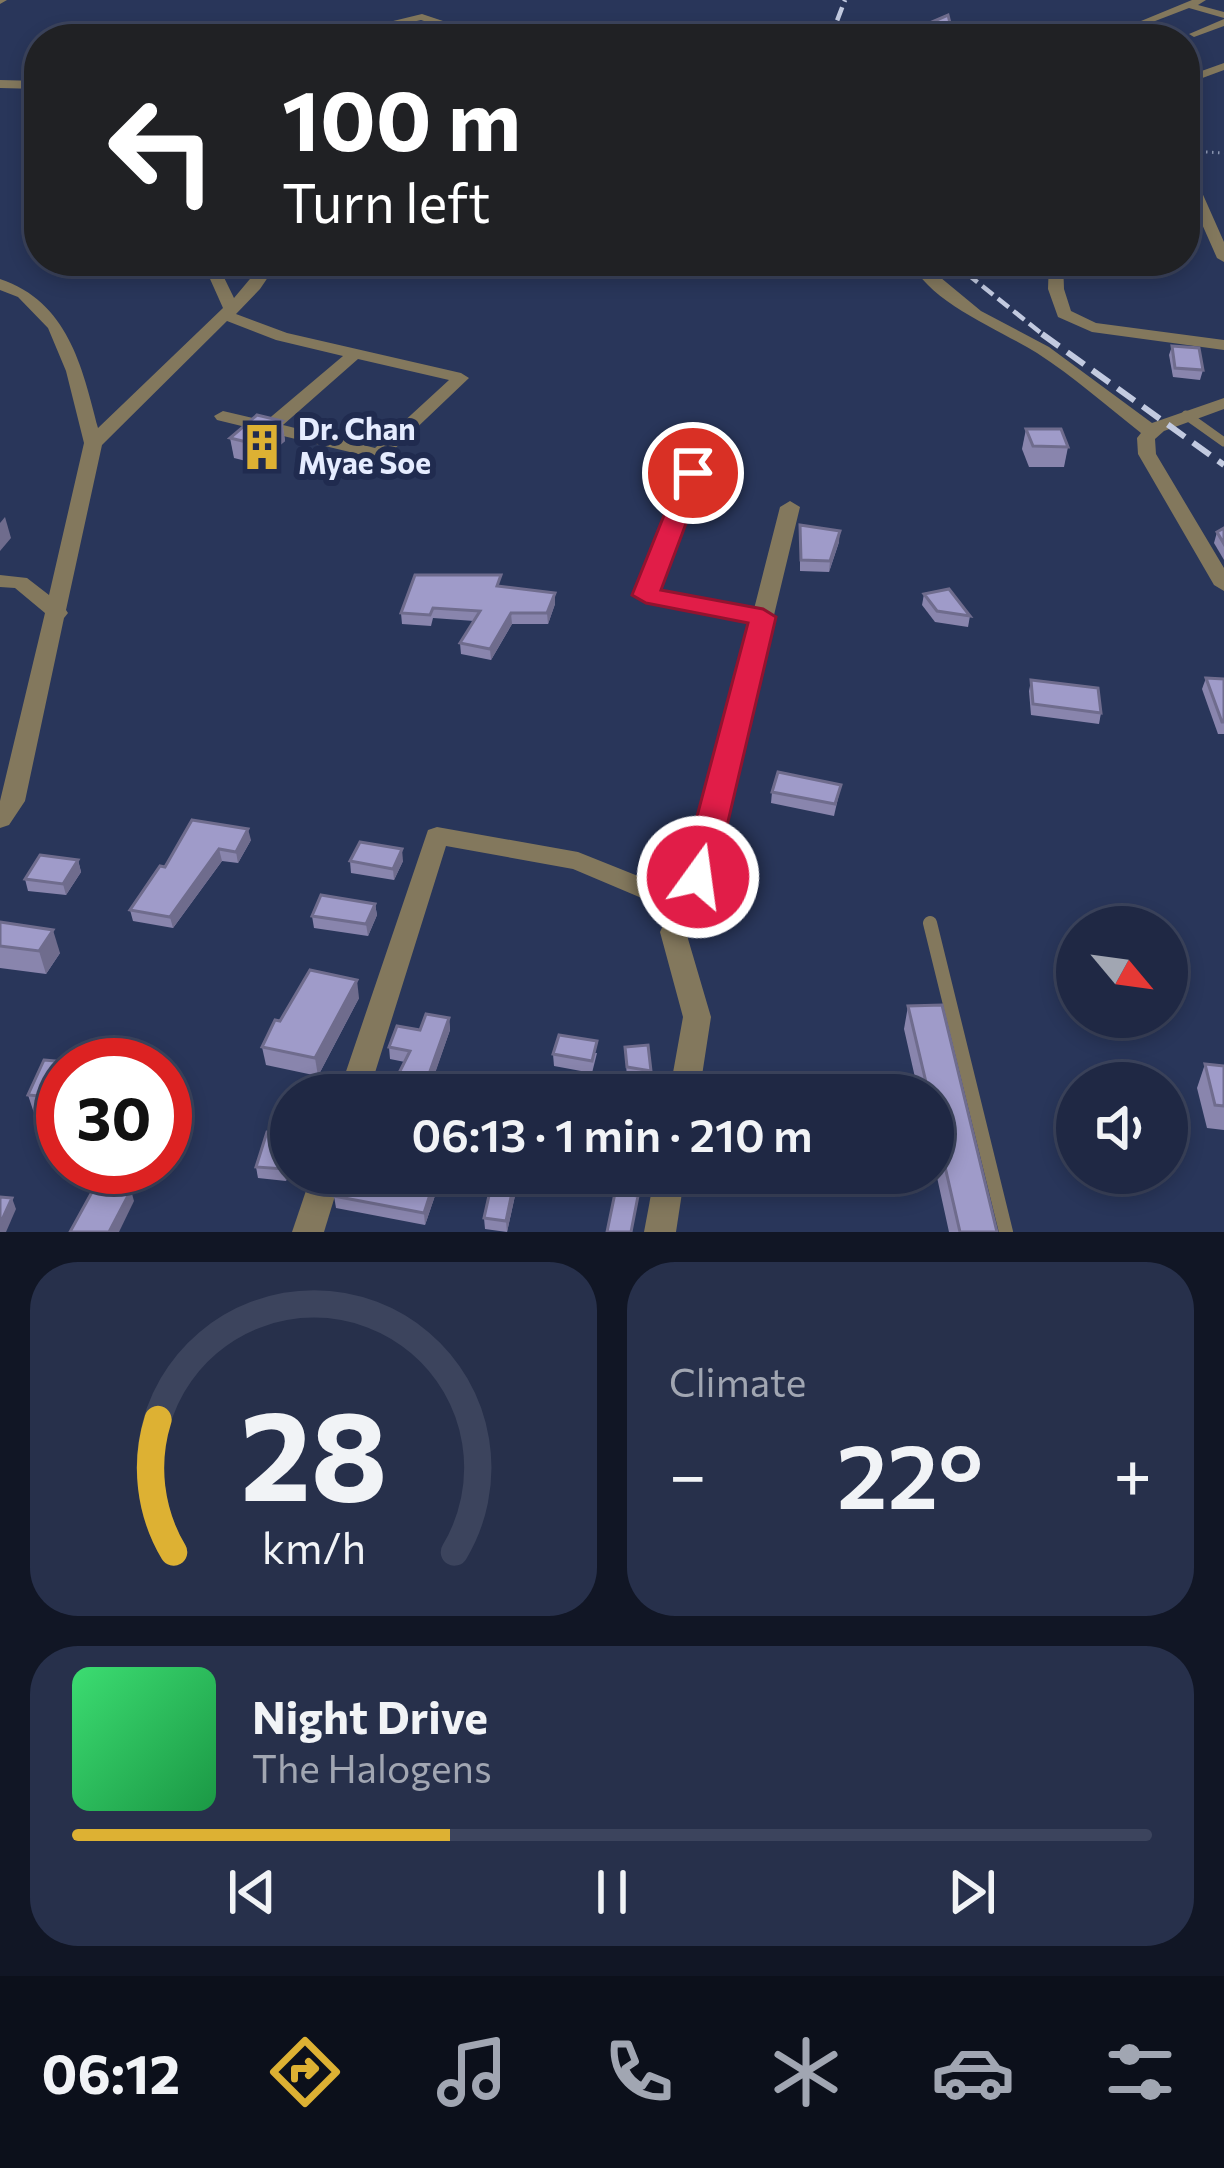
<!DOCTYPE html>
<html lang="en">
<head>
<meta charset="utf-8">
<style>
  body { margin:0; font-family:Commissioner,sans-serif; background:#27304b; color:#f1f3f6; height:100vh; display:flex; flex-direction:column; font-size:45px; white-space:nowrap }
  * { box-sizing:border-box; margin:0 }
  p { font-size:39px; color:#a1a6b2 }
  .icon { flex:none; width:66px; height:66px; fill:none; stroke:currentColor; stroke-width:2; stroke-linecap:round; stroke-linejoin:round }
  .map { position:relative; height:1232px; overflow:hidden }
  .details { display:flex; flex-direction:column; gap:30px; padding:30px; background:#111625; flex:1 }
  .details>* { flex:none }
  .top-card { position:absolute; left:24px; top:24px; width:1176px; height:252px; border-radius:48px; box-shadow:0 6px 18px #0003,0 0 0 3px #3c445d; background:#202124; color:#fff; overflow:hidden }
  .needle { width:78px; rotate:119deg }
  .fabs { position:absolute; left:1056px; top:906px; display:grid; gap:24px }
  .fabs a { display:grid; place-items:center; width:132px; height:132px; border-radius:50%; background:#1f2844; box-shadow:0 6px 18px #0003,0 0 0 3px #3c445d; font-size:60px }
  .speed { position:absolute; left:36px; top:1038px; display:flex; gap:24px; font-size:60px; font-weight:700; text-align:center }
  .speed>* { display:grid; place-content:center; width:156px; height:156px; border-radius:50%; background:#1f2844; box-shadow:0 6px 18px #0003,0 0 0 3px #3c445d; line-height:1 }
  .speed .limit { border:18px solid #d22; background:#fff; color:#111 }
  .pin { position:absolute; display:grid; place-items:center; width:102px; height:102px; color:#fff; margin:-51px; border:6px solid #fff; border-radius:50%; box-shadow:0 3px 12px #0007 }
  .me { position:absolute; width:132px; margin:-66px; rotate:14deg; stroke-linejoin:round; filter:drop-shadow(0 0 9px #0008) }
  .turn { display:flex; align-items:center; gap:42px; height:252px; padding:0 60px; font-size:54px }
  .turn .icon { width:156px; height:156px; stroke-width:2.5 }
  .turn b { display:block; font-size:84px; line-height:102px }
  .big { font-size:90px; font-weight:600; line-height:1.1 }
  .details .tile { flex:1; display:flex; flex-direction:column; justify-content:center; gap:18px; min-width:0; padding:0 42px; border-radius:48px; background:#27304b }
  .details .dial { align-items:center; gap:0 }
  .dial svg { height:312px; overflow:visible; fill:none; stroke:#3c445d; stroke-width:7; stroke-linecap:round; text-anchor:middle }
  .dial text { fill:#f1f3f6; stroke:none }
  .song { display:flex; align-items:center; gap:36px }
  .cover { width:144px; height:144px; border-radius:18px; background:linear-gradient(135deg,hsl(140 70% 55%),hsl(140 70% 35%)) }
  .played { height:12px; border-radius:6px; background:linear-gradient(90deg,#ddb133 35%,#3c445d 35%) }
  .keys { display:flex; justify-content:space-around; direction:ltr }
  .heat { display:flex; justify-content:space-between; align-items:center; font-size:66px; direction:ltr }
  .details .tiles { flex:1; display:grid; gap:30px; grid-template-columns:1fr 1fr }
  .tile:last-child { grid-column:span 2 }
  .trip { position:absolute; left:270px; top:1074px; width:684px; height:120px; border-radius:60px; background:#1f2844; box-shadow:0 6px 18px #0003,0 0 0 3px #3c445d; font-weight:600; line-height:120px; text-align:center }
  .menu { display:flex; height:192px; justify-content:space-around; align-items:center; background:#0c101b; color:#a1a6b2 }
  .menu .icon { width:84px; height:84px }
  .menu .selected { color:#ddb133 }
  .menu b { font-size:54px; color:#f1f3f6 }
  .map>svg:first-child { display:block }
</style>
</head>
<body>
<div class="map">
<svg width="1224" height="1232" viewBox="0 0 1224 1232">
  <rect width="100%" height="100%" fill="#29365a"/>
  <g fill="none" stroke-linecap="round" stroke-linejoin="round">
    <polyline stroke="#8c96b1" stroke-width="3" stroke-dasharray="1.5 4.5" stroke-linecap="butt" points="1206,152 1224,153"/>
    <polyline stroke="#83785d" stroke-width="9" points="1186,415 1224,442"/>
    <polyline stroke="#83785d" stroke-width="14" points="930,923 1006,1232"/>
    <g fill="#83785d" fill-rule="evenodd">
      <polygon points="0,0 7,0 0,4"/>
      <polygon points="1192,0 1206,0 1198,5 1224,12 1224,18 1189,8 1150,23 1141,21"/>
      <polygon points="422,14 452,24 746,31 772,39 451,30 421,20 338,39 319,39"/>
      <polygon points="1224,19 1224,26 1194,37 1189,34"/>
      <polygon points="954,21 1027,36 1032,39 1011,39 950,26"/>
      <polygon points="1224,63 1224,70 1197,80 1185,77 1185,71 1196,73"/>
      <polygon points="0,80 39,81 39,89 0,88"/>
      <polygon points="1185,147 1192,151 1200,188 1224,242 1224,262 1217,258 1186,188"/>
      <path d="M 202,261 L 216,261 L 234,298 L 265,261 L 279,261 L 260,289 L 236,314 L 287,333 L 461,373 L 469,378 L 385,458 L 379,459 L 217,420 L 214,416 L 223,411 L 266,421 L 343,356 L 276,340 L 227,321 L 102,445 L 66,610 L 68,613 L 64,618 L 25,801 L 9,825 L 0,828 L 0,801 L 45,613 L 15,588 L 0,587 L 0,575 L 27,578 L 49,595 L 84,443 L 66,371 L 48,328 L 18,297 L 0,290 L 0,279 C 68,302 82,366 98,428 L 223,308 ZM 358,359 L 449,380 L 375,448 L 283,425 Z"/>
      <path d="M 912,261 L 926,261 L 929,268 L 981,311 L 1049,347 L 1152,423 L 1224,398 L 1224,409 L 1164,431 L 1155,439 L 1156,454 L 1224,568 L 1224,591 L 1214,585 L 1138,454 L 1137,438 L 1141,433 C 1107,406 1074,377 1037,353 C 1004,332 924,300 912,261 Z"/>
      <polygon points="1049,261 1063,261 1064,289 1071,311 1096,323 1224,340 1224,350 1092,332 1058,317 1048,289"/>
      <polygon points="693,467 702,473 658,591 754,609 780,507 790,501 800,507 711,877 686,932 711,1017 699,1095 669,1095 683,1017 660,932 670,910 573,869 446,846 368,1095 338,1095 428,830 437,827 578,852 678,892 685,877 751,621 646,601 636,595 684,473"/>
      <polygon points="312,1173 342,1173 324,1232 292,1232"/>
      <polygon points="655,1173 685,1173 676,1232 644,1232"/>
    </g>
    <g stroke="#c2cae0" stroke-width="4.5" stroke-dasharray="14 6" stroke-linecap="butt">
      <polyline points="830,39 845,0"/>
      <polyline points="951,261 1046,337"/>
    </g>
    <polyline stroke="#c2cae0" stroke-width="6" stroke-dasharray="21 10" stroke-linecap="butt" points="1042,334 1224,465"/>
  </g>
  <g fill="#8985ad">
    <polygon points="950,23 1001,39 951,39 924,32 925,25"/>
    <polygon points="1172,346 1203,370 1200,380 1173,377 1169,355"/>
    <polygon points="282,421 285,441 258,464 234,458 230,438"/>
    <polygon points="1026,429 1068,447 1064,467 1029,467 1022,449"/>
    <polygon points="800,525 839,542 829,572 800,571"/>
    <polygon points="1224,528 1224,560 1214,543 1217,532"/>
    <polygon points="501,587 555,593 555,604 548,624 512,624 491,660 461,654 460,643 474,621 433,618 431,626 402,624 401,613"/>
    <polygon points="924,594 970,616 968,627 935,622 922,605"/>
    <polygon points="1206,678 1224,679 1224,734 1218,734 1202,689"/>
    <polygon points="1031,680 1101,713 1099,724 1031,715 1029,691"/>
    <polygon points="841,785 834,816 771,803 772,792"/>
    <polygon points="251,840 238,863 222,861 173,928 133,921 130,910 165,867"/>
    <polygon points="78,860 81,872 66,895 28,891 25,879"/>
    <polygon points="350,861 403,861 394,880 351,873"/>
    <polygon points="375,904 377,915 368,936 314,928 312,916"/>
    <polygon points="0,922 60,953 46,974 0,968"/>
    <polygon points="359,998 318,1076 266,1065 262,1047 280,1021"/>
    <polygon points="908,1006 997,1232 949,1232 933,1159 933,1095 919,1095 904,1029"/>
    <polygon points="449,1018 450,1030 433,1078 438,1090 436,1095 392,1095 391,1089 405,1062 390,1059 389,1047 420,1030"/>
    <polygon points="625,1047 651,1071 651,1083 627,1079"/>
    <polygon points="597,1053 592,1073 554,1066 553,1054"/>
    <polygon points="1205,1064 1224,1066 1224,1130 1207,1128 1197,1088"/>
    <polygon points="63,1065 63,1121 36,1119 28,1095"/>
    <polygon points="291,1134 291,1166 286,1181 258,1178 256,1167"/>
    <polygon points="520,1173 507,1232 485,1229 484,1218"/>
    <polygon points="442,1175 425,1225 336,1208 334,1196"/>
  </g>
  <g fill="#6f6c8d">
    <polygon points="282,421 285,441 258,464 255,444"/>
    <polygon points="5,517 11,538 0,551 0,523"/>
    <polygon points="840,531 839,542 829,572 830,561"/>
    <polygon points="555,593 555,604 548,624 547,613"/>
    <polygon points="511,613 512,624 491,660 490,649"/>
    <polygon points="248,829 251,840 238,863 236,852"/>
    <polygon points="219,849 222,861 173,928 170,917"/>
    <polygon points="402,849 403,861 394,880 393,869"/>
    <polygon points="78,860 81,872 66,895 63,884"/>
    <polygon points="375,904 377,915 368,936 366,924"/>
    <polygon points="53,930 60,953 46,974 39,951"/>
    <polygon points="357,980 359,998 318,1076 315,1058"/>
    <polygon points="449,1018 450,1030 430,1088 428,1077"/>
    <polygon points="437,1079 438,1090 436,1095 429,1095"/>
    <polygon points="291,1147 291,1166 286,1181 284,1169"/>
    <polygon points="437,1173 441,1173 442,1175 425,1225 424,1213"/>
    <polygon points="516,1173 520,1173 507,1232 506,1221"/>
    <polygon points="131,1190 134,1201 119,1232 109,1232"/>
    <polygon points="12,1198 16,1209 6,1232 0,1232 0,1224"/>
  </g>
  <g fill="#9f9bc9" stroke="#6f6c8d" stroke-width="3">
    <polygon points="948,15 950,23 1001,34 998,38 952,32 925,25"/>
    <polygon points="1172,346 1199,348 1203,370 1175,368"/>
    <polygon points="257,415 282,421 255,444 230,438"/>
    <polygon points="1026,429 1061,429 1068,447 1033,446"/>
    <polygon points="800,525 840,531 830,561 801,560"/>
    <polygon points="1224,528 1224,544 1217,532"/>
    <polygon points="415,575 501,575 497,586 555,593 547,613 511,613 490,649 460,643 480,611 433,608 430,615 401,613"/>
    <polygon points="949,589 970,616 937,611 924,594"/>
    <polygon points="1206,678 1224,679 1224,722 1222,722"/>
    <polygon points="1031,680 1098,688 1101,713 1033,704"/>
    <polygon points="778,772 841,785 835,804 772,792"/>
    <polygon points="192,820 248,829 236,852 219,849 170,917 130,910 160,866 165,867"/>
    <polygon points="360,842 402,849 393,869 350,861"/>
    <polygon points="40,855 78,860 63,884 25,879"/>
    <polygon points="321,895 375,904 366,924 312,916"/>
    <polygon points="0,922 53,930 39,951 0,946"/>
    <polygon points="310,970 357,980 315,1058 262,1047 275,1020 280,1021"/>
    <polygon points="942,1005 997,1232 960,1232 933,1114 933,1095 929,1095 908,1006"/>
    <polygon points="426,1014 449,1018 428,1077 437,1079 429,1095 401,1095 402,1092 391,1089 410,1051 389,1047 397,1026 420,1030"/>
    <polygon points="559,1035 597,1041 592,1061 553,1054"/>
    <polygon points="648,1045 651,1071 627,1067 625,1047"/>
    <polygon points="44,1060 100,1065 63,1065 63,1098 28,1095"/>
    <polygon points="1205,1064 1224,1066 1224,1106 1215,1105"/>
    <polygon points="499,1083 535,1087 533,1095 496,1095"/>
    <polygon points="267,1132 291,1134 291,1147 284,1169 256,1167"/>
    <polygon points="342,1173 437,1173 424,1213 334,1196"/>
    <polygon points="494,1173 516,1173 506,1221 484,1218"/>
    <polygon points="97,1183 131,1190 109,1232 70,1232"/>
    <polygon points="615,1193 638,1196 631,1232 607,1232"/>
    <polygon points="0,1197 12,1198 0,1224"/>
  </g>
  <polygon fill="#e11d48" stroke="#92132f" stroke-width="3" points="693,466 705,473 661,590 763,609 776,617 715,877 710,886 686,886 681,877 748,623 646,603 632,595 681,473"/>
  <defs>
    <symbol id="building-bare" viewBox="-9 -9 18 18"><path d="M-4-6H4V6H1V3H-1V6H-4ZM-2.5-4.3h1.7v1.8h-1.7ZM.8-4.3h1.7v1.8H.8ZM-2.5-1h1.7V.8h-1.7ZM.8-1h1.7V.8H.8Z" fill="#ddb133" stroke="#202b4f" stroke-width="2.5" paint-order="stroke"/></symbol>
  </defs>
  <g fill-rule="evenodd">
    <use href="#building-bare" x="229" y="414" width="66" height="66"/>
  </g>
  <g text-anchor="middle" stroke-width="12" stroke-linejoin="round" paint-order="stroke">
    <g font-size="30" font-weight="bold" fill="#e5ecff" stroke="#202b4f" text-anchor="start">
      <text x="298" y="440">Dr. Chan<tspan x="298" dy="34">Myae Soe</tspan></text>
    </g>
  </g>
</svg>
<div class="fabs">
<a><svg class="needle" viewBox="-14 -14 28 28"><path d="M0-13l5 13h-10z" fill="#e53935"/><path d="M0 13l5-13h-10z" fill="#a1a6b2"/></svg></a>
<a><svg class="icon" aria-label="sound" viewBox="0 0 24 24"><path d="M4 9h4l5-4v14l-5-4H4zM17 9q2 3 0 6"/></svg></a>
</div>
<div class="speed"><div class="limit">30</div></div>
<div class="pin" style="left:693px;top:473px;background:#d93025"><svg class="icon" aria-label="arrive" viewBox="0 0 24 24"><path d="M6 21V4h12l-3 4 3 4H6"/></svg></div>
<svg class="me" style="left:698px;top:877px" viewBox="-20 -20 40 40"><circle r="17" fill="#e11d48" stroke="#fff" stroke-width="3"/><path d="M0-11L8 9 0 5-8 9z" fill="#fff"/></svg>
<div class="trip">06:13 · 1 min · 210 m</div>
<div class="top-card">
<div class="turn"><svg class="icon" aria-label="left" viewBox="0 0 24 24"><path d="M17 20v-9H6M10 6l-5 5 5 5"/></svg><div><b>100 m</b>Turn left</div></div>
</div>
</div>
<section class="details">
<div class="tiles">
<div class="tile dial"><svg viewBox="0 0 100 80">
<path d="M14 69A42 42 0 1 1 86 69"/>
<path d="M14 69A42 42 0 0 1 10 35" stroke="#ddb133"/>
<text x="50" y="56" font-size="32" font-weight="700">28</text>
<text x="50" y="72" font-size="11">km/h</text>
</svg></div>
<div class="tile"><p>Climate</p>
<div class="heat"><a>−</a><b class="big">22°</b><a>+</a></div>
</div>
<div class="tile">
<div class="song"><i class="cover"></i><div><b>Night Drive</b><p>The Halogens</p></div></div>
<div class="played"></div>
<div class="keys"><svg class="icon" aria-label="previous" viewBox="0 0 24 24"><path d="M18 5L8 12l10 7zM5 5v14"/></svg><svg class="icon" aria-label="pause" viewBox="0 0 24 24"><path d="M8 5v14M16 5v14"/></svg><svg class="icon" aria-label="next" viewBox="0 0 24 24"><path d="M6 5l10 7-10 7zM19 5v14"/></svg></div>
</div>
</div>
</section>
<nav class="menu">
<b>06:12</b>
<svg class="icon selected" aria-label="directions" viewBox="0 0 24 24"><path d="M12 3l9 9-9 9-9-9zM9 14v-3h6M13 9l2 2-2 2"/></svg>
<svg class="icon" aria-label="music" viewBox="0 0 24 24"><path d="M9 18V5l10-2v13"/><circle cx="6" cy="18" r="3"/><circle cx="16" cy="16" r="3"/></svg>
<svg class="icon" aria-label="phone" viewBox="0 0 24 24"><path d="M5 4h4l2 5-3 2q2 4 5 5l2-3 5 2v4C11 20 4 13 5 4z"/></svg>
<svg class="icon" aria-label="climate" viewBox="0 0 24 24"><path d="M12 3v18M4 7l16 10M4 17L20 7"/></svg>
<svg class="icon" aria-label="car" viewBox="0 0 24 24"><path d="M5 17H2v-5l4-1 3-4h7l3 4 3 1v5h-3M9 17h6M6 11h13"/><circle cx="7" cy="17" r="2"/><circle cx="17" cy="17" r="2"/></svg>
<svg class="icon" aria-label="filters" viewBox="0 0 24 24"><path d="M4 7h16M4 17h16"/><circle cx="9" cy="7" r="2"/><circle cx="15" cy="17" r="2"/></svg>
</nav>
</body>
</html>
